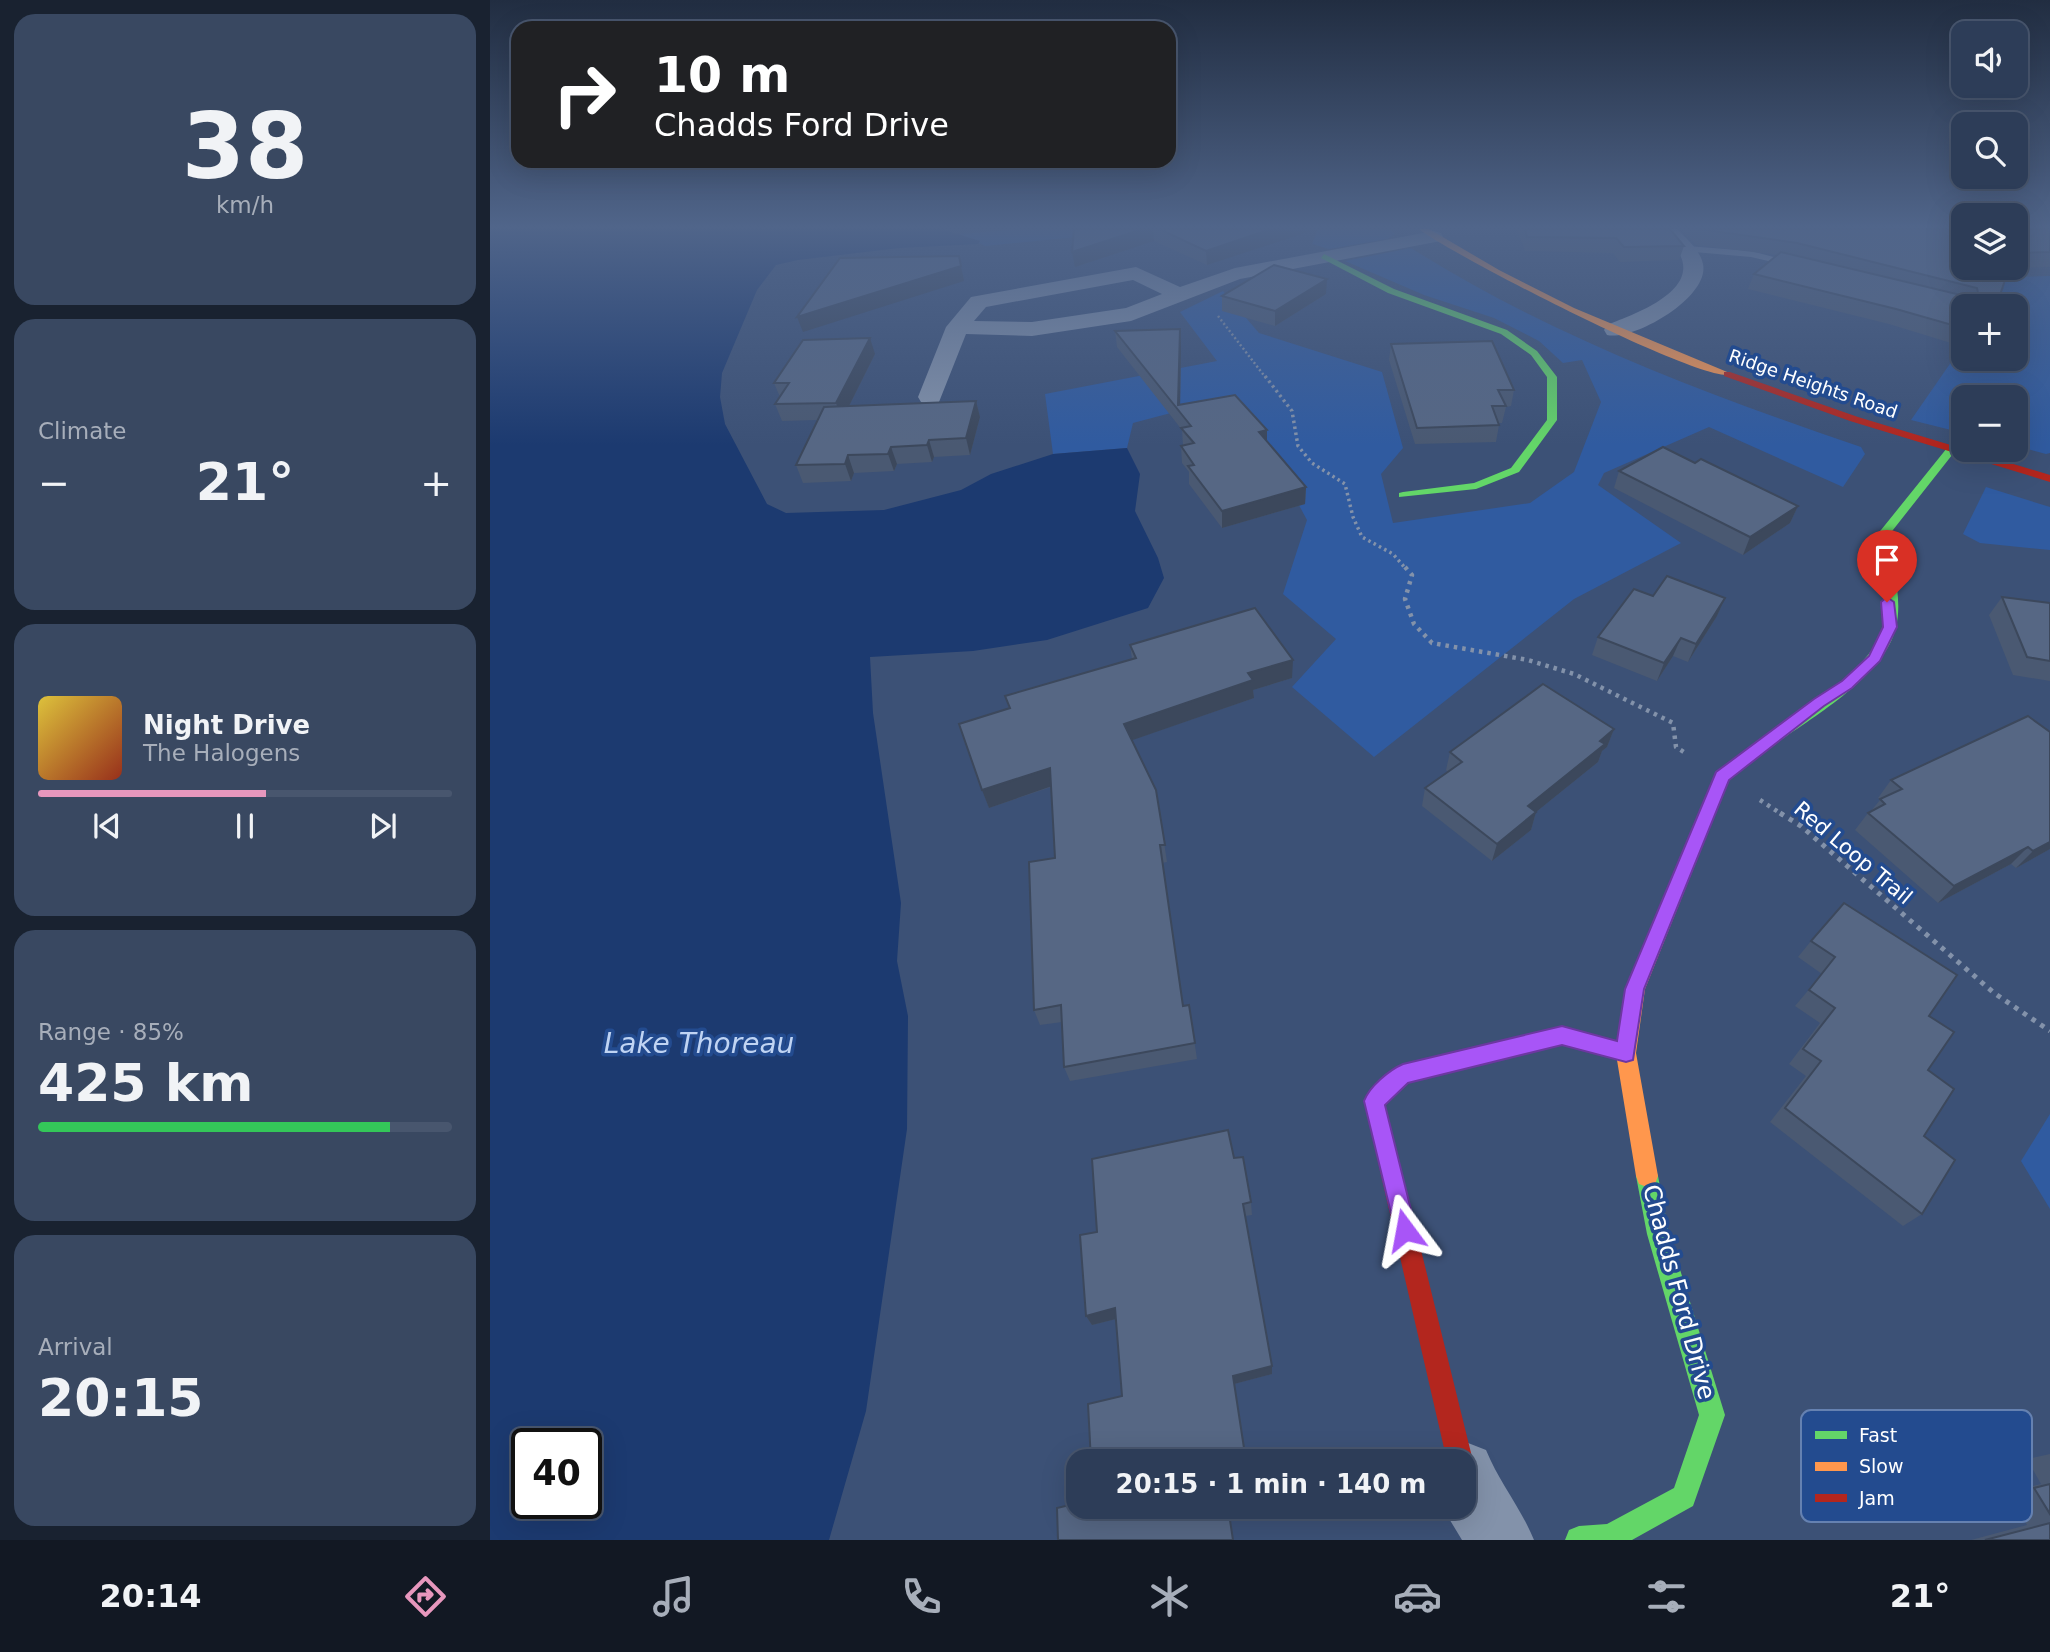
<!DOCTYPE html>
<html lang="en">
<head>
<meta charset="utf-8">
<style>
  body { margin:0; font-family:"DejaVu Sans",sans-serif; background:#394861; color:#f1f3f6; height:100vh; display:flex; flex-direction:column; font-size:26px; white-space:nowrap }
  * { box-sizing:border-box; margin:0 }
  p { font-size:23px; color:#a7aeba }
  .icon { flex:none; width:38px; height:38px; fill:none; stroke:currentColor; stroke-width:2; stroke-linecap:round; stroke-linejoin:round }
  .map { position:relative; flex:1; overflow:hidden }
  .drawer { display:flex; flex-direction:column; gap:14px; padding:14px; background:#192230; width:490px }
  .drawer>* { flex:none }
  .guide { position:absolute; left:21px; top:21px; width:665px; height:147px; border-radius:21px; box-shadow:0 7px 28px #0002,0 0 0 2px #48566e; background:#202124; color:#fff; overflow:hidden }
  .controls { position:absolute; left:1461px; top:21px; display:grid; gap:14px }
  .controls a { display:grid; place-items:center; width:77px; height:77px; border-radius:14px; background:#2d3d58; box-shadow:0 7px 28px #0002,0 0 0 2px #48566e; font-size:35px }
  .speed { position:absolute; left:21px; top:1428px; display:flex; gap:14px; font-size:35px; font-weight:700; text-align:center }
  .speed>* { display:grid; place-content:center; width:91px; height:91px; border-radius:50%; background:#2d3d58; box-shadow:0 7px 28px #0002,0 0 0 2px #48566e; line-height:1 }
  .speed .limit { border:4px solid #111; border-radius:10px; background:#fff; color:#111 }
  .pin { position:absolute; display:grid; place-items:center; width:60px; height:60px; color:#fff; margin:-72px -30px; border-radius:50% 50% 50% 0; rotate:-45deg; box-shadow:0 0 7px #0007 }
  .pin .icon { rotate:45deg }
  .me { position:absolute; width:77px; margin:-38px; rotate:347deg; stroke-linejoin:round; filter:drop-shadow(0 0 5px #0008) }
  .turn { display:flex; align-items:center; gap:24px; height:147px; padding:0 28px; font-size:32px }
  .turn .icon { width:91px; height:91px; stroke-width:2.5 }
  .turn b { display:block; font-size:49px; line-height:60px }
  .big { font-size:52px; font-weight:700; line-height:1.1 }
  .drawer .card { flex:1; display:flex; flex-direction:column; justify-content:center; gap:10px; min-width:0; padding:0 24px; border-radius:21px; background:#394861 }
  .drawer .dial { align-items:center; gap:0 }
  .dial b { font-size:91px; line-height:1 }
  .song { display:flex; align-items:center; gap:21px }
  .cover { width:84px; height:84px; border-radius:10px; background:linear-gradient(135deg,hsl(50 70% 55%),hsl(10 70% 35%)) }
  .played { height:7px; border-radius:4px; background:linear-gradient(90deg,#e797bd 55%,#48566e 55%) }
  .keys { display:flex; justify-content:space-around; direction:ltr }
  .heat { display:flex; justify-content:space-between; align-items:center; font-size:38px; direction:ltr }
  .charge { height:10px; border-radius:5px; background:linear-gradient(90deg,#34c759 85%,#48566e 0) }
  .trip { position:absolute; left:576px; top:1449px; width:410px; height:70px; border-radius:21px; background:#2d3d58; box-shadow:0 7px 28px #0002,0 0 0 2px #48566e; font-weight:700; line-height:70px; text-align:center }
  .tab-bar { display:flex; height:112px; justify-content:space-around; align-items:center; background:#121823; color:#a7aeba }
  .tab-bar .icon { width:49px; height:49px }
  .tab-bar .active { color:#e797bd }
  .tab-bar b { font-size:32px; color:#f1f3f6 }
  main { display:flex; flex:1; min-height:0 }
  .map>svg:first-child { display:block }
</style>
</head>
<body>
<main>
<section class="drawer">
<div class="card dial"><b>38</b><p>km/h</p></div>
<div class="card"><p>Climate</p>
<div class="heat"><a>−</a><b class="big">21°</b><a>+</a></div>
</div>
<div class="card">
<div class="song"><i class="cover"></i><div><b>Night Drive</b><p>The Halogens</p></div></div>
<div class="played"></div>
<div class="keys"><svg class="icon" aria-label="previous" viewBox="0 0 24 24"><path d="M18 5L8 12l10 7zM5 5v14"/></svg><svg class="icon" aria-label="pause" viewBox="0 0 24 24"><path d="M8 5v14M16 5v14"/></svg><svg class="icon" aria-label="next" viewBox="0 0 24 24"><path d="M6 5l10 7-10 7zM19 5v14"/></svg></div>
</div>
<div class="card"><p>Range · 85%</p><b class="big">425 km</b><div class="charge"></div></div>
<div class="card"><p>Arrival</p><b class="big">20:15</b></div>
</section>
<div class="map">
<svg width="1560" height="1540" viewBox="0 0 1560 1540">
  <rect width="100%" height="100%" fill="#3c5176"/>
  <g fill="#305ba0">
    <polygon points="533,229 668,229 495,246 470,234"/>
    <polygon points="828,229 899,229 905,234 897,239 839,249 822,244"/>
    <path d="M 921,248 C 1060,336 1216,394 1371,447 L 1375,454 L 1353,487 L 1219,427 L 1114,473 L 1108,485 L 1191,543 L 1084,599 L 884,757 L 802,687 L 846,639 L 793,594 L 817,520 L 759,413 L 730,400 L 643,423 L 637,448 L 563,454 L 555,394 L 727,361 L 690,312 L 733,291 L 769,333 L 892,372 L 913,448 L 891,474 L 903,523 L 1040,503 L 1084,472 L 1111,402 L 1092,360 L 1073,363 L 1049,341 L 1004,318 L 934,295 L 855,261 Z"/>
    <polygon points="1474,268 1522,277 1560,276 1560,453 1556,454 1526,446 1526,397 1474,397 1473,433 1421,420 1473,345 1474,359 1526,359 1526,306 1501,306 1514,288"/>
    <polygon points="1496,487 1560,507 1560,550 1490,543 1473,534"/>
    <polygon points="1560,1114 1560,1209 1531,1161"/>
  </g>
  <path fill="#1c3a70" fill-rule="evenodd" d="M 0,229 L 451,229 L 490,241 L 488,244 L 409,248 L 308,260 L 286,265 L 267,290 L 232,373 L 230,397 L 235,424 L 277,504 L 296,513 L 394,510 L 471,490 L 501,474 L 563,454 L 637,448 L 650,474 L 645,511 L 668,558 L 674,578 L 658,608 L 557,640 L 483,651 L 380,657 L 383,713 L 411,903 L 407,961 L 418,1016 L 417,1129 L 376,1411 L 339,1540 L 0,1540 ZM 37,1444 L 96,1444 L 96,1503 L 37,1503 Z"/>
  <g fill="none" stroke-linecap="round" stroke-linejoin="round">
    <polyline stroke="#8392aa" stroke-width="2.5" stroke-dasharray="2 2.5" stroke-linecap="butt" points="728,316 776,378"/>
    <polyline stroke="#8392aa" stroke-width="3.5" stroke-dasharray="2.5 3.5" stroke-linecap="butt" points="775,376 802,411 808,446 822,463 855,484 863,517 872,537 903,554 916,569"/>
    <g stroke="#8392aa" stroke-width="4.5" stroke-dasharray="3.5 5" stroke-linecap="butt">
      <polyline points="915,567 922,575 915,599 924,624 942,643 1038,660 1084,674 1183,723 1186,747 1197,754"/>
      <polyline points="1270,800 1293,815"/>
    </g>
    <polyline stroke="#8392aa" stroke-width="5" stroke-dasharray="4.5 6" stroke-linecap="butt" points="1290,813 1311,826 1504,993 1560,1031"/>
    <polygon fill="#8392aa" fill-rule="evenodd" points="1197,246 1261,251 1314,265 1309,268 1261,257 1193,251 1192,249"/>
    <g fill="#8392aa" fill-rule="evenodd">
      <path d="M 1167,229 L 1187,229 C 1197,239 1210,250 1213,264 C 1220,297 1144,341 1117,335 L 1114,330 L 1117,325 C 1140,316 1198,296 1193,264 C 1191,249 1175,240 1167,229 Z"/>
      <path d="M 944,231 L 951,233 L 953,237 L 951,241 L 750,279 L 641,321 L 542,336 L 476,334 L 449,402 L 440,404 L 431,402 L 428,397 L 456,327 L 481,297 L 646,267 L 690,287 L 745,268 ZM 643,280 L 672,294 L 636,308 L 542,322 L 484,321 L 496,307 Z"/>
      <path d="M 973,1441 L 996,1450 C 1009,1482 1031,1508 1044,1540 L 972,1540 L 952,1507 L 973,1507 L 973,1461 L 946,1461 L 950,1450 Z"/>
    </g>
    <g fill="#63d668" fill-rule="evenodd">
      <polygon points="834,254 904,289 1017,330 1047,351 1067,377 1067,420 1029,472 986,489 909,497 909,493 913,492 984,483 1021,468 1057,420 1057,377 1041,355 1011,334 898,293 831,258"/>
      <path d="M 1457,448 L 1466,450 L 1399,535 C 1402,564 1413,599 1406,627 C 1395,676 1325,715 1287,743 L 1277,743 L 1274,739 L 1277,735 C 1311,710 1383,670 1393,626 C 1399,598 1390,563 1387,535 Z"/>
      <polygon points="1157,1165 1165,1168 1168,1176 1179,1234 1235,1415 1203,1506 1142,1540 1075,1540 1079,1530 1089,1526 1117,1524 1184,1488 1209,1415 1157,1234 1146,1176 1149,1168"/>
    </g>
    <g fill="#ff974d" fill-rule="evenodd">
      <path d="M 929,229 L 939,229 L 1009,270 L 1084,308 L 1242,374 C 1220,388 960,254 929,229 Z"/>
      <polygon points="1282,733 1287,735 1290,739 1287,743 1239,780 1155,989 1146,1053 1168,1176 1165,1184 1157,1187 1149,1184 1146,1176 1127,1060 1072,1044 925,1081 918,1078 915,1071 918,1064 925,1061 1072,1026 1128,1041 1135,989 1224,777"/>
    </g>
    <g fill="#b3261e" fill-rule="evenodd">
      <polygon points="1234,372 1240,372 1368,417 1560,475 1560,482 1360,421 1234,376"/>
      <path d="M 925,1061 L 932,1064 L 935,1071 L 932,1078 L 919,1082 L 895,1104 L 983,1461 L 979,1470 L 973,1473 L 973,1461 L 957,1461 L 874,1101 C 882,1082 905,1066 925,1061 Z"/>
    </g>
  </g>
  <g fill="#4a5972">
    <polygon points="584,229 824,229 717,265 664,241 585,267"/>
    <polygon points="1020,229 1180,229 1194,246 1189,260 1130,262 1123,253 1035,251 1027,230"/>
    <polygon points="1190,229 1474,229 1507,304 1506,306 1474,306 1474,339 1468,337 1461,343 1399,324 1258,289 1264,274 1287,255 1206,245"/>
    <polygon points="1526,229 1560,229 1560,267 1526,268"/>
    <polygon points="836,294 785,326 732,311 732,296"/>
    <polygon points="690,329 691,345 690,404 777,442 816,487 815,504 732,528 699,484 699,472 692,463 691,446 693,446 692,430 627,347 625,331"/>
    <polygon points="901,344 1024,390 1021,406 1016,407 1012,423 1008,423 1009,425 1006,442 925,444 899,360"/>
    <polygon points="385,354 359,406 486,401 490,417 480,455 444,457 442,462 407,464 404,471 364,473 361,481 313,483 306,465 327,420 292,421 285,404 290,397 284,383"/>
    <polygon points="1205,463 1308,506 1300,523 1253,555 1124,488 1129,471"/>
    <polygon points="1163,596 1235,598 1227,616 1198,662 1183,656 1167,681 1102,655 1108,637"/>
    <polygon points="1512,597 1560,603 1560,681 1523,675 1499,615"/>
    <polygon points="640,645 802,678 763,690 764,698 642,740 666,790 677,862 672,863 693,1006 699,1005 707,1059 580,1081 574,1067 572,1022 550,1025 544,1010 565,858 561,787 499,808 469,724 519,709 515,696 642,659"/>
    <polygon points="1124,729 1117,747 1112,751 1108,762 1046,812 1041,830 1002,861 932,806 935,788 958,772 956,770 960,752"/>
    <polygon points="1560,732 1560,849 1526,868 1521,864 1448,903 1365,830 1378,813 1381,811 1390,800 1388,798 1401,780"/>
    <polygon points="1321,941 1439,1016 1438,1070 1434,1136 1432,1214 1413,1226 1280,1122 1316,1076 1299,1064 1330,1023 1305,1006 1332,974 1308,957"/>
    <polygon points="744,1158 761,1202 762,1215 755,1216 782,1374 744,1384 632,1396 626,1319 602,1325 596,1316 607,1232"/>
    <polygon points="1560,1454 1560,1540 1481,1540 1537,1525 1518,1492 1551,1484 1537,1459"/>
  </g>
  <g fill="#3c485c">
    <polygon points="653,229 663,229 664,241 585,267 582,252"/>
    <polygon points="781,229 824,230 717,265 716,251"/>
    <polygon points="469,256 474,281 313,332 307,317"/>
    <polygon points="837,279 836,294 785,326 785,311"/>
    <polygon points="1474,324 1474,327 1468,337 1461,343 1469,327"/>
    <polygon points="690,329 691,345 690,412 688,405"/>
    <polygon points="380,338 385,354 352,420 346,403"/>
    <polygon points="486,401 490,417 480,455 476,438"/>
    <polygon points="777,430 777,447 769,432"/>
    <polygon points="439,440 444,457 442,462 437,445"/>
    <polygon points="401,447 407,464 404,471 398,454"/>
    <polygon points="358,455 364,473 361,481 355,464"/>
    <polygon points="816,487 815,504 732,528 732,511"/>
    <polygon points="1308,506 1300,523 1253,555 1260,537"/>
    <polygon points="1235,598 1227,616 1198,662 1206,644"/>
    <polygon points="1191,638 1183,656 1167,681 1174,663"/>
    <polygon points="803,660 802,678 763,690 764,698 637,742 634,724 758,673"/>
    <polygon points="1124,729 1117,747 1112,751 1108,762 1046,812 1041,830 1002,861 1007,844 1038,806"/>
    <polygon points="560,768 565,785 499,808 492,790"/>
    <polygon points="1560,842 1560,849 1526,868 1543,851"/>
    <polygon points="1538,847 1521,864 1448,903 1464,886"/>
    <polygon points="625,1308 630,1318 602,1325 596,1316"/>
    <polygon points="782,1366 782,1374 744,1384 743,1376"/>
  </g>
  <g fill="#566784" stroke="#3c485c" stroke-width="2">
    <polygon points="584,229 653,229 582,252"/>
    <polygon points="669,229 781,229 716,251"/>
    <polygon points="1035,229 1180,229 1194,246 1134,247 1126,238 1037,237"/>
    <polygon points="1209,229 1474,229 1474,268 1519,268 1507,304 1505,306 1474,306 1474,324 1469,327 1406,309 1264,274 1291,252 1479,297 1488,293 1487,288 1307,243"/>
    <polygon points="1526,229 1560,229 1560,252 1526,253"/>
    <polygon points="469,256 471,266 307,317 350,258"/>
    <polygon points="784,265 837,279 785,311 732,296"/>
    <polygon points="690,329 688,405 745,395 777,430 769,432 816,487 732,511 698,466 704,465 691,446 704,443 691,428 701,426 625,331"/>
    <polygon points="380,338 346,403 285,404 299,383 284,383 313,340"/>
    <polygon points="1002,341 1024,390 1008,390 1016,406 1002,406 1009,425 927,428 901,344"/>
    <polygon points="486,401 476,438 439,440 437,445 401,447 398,454 358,455 355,464 306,465 334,407"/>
    <polygon points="1173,447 1205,463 1211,459 1308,506 1260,537 1129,471"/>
    <polygon points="1177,576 1235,598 1206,644 1191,638 1174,663 1108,637 1144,589 1163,596"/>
    <polygon points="1512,597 1560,603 1560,661 1537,657"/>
    <polygon points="765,608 803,660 758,673 763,680 634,724 666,790 675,845 670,845 693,1006 699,1005 705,1043 574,1067 571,1005 544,1010 539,862 565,858 560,768 492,790 469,724 520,708 515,696 646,658 640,645"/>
    <polygon points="1053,684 1124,729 1110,741 1115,744 1038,806 1046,812 1007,844 935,788 972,762 960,752"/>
    <polygon points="1538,716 1560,732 1560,842 1543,851 1538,847 1464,886 1378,813 1395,804 1390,799 1412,789 1401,780"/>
    <polygon points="1354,903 1467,975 1439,1016 1464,1032 1438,1070 1464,1089 1434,1136 1465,1160 1432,1214 1295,1108 1331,1061 1313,1049 1345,1008 1319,990 1345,957 1321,941"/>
    <polygon points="738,1130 744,1158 753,1157 761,1202 753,1204 782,1366 743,1376 756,1461 601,1461 598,1404 632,1396 625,1308 596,1316 590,1235 607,1232 602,1159"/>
    <polygon points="1560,1484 1560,1514 1544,1488"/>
    <polygon points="588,1503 588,1507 738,1507 743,1540 568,1540 567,1508"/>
    <polygon points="1560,1523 1560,1540 1495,1540"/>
  </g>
  <linearGradient id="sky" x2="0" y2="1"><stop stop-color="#212d41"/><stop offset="0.51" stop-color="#50658a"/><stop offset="1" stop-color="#50658a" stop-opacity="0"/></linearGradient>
  <rect width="1560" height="445" fill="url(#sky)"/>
  <path fill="#a855f7" stroke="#6d37a1" stroke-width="2" d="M 1397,597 L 1404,602 L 1407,627 L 1390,661 L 1362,688 L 1334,706 L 1239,780 L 1154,989 L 1143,1060 L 1136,1062 L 1072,1045 L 918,1083 L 895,1105 L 926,1230 L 923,1238 L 915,1241 L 907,1238 L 874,1101 C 879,1087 899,1070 913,1064 L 1072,1026 L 1127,1041 L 1135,989 L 1226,772 L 1324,699 L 1352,681 L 1379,656 L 1393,627 L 1391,602 Z"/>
  <g text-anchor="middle" stroke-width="7" stroke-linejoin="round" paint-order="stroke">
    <g font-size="18" fill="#fff" stroke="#234b8f">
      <text transform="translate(1323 384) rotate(19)" y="6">Ridge Heights Road</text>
    </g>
    <g font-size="21" fill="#fff" stroke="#234b8f">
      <text transform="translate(1363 853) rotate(40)" y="7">Red Loop Trail</text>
    </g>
    <g font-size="24" fill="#fff" stroke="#234b8f">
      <text transform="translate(1189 1292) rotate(75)" y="8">Chadds Ford Drive</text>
    </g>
    <g font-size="28" font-style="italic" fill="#c0d4f3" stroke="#234b8f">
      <text x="209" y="1053">Lake Thoreau</text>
    </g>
  </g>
  <rect x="1311" y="1410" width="231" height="112" rx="10" fill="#234b8f" stroke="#6581b1" stroke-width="2"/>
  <rect x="1325" y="1431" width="32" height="8" fill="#63d668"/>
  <rect x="1325" y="1462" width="32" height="9" fill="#ff974d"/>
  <rect x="1325" y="1494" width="32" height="8" fill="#b3261e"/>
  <g font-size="19" fill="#fff">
    <text x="1369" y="1442">Fast</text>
    <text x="1369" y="1473">Slow</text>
    <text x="1369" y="1505">Jam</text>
  </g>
</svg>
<div class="controls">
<a><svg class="icon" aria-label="sound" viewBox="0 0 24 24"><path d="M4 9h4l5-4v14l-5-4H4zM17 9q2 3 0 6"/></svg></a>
<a><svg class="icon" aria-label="search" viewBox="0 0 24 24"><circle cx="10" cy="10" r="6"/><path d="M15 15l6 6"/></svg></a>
<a><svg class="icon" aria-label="layers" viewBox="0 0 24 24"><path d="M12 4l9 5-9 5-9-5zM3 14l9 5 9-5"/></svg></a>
<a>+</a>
<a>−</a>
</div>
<div class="speed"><div class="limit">40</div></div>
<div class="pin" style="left:1397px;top:602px;background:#d93025"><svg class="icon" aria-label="arrive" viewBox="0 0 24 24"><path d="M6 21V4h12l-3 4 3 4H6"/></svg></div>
<svg class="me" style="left:915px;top:1230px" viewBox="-20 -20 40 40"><path d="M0-17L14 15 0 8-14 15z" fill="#a855f7" stroke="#fff" stroke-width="4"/></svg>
<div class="trip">20:15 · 1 min · 140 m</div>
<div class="guide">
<div class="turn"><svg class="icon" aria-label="right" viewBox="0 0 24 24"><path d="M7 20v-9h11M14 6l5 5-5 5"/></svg><div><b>10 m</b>Chadds Ford Drive</div></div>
</div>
</div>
</main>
<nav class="tab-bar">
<b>20:14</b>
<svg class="icon active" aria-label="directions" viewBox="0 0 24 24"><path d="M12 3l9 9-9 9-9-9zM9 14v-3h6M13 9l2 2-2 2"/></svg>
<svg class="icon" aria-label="music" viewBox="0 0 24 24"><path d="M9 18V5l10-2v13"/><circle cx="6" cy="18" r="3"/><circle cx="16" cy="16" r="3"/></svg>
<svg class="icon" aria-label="phone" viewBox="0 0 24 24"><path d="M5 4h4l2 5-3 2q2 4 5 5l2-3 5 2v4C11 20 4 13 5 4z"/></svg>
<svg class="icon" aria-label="climate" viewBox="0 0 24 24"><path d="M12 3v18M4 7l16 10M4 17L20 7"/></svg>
<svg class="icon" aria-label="car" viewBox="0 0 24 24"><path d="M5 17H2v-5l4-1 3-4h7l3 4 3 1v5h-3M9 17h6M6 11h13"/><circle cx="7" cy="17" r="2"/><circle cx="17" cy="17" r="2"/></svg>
<svg class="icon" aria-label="filters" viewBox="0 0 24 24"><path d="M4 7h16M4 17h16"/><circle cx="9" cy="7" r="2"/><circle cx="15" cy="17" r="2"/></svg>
<b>21°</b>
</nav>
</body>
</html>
